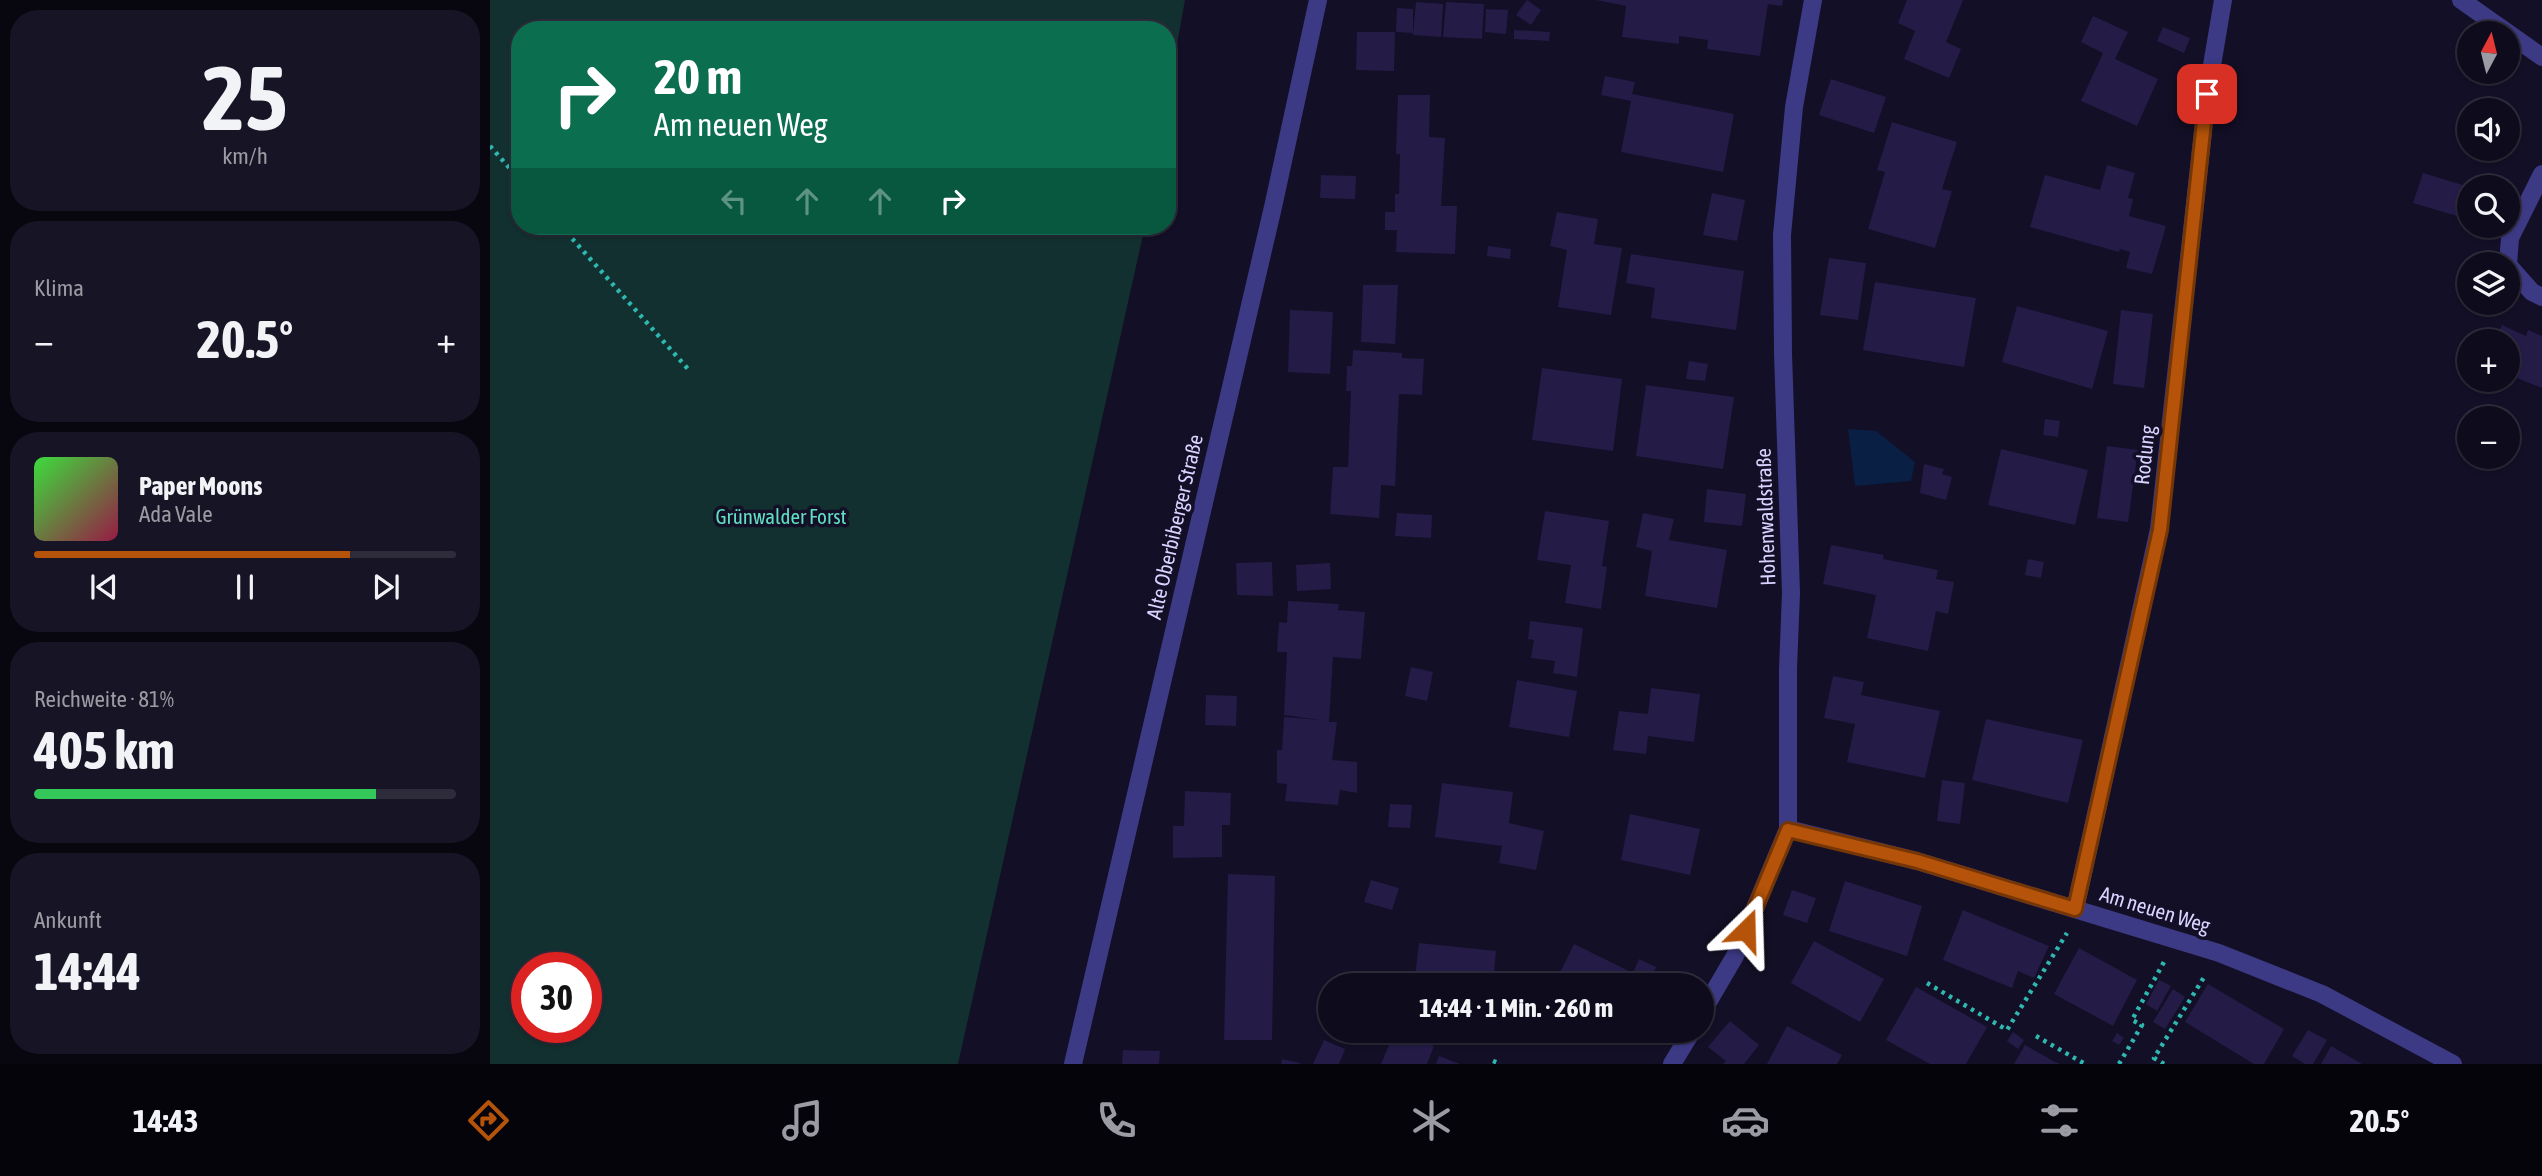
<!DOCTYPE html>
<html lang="de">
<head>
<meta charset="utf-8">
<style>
  body { margin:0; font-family:"Asap Condensed",sans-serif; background:#171425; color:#f1f3f6; height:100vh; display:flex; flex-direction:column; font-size:26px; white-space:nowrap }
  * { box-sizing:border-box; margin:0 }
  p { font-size:23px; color:#9b9ba3 }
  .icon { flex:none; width:38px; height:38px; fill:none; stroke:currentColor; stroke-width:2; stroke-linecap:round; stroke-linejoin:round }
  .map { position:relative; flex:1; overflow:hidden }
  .side { display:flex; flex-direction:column; gap:10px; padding:10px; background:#08060f; width:490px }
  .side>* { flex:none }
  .top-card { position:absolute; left:21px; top:21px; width:665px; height:214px; border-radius:28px; box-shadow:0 2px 5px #0004,0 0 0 2px #2e2b3b; background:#0b6e4f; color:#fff; overflow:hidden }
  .needle { width:46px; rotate:7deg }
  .fabs { position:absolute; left:1967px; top:21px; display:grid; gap:14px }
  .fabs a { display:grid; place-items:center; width:63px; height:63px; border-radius:50%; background:#0e0b1c; box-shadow:0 2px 5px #0004,0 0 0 2px #2e2b3b; font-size:35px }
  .speed { position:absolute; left:21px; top:952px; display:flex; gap:14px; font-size:35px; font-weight:700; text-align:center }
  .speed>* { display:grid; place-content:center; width:91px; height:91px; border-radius:50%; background:#0e0b1c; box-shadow:0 2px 5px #0004,0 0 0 2px #2e2b3b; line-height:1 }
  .speed .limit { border:10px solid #d22; background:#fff; color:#111 }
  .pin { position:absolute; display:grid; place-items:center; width:60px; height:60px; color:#fff; margin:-30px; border-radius:14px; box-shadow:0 4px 10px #0006 }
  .me { position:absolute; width:77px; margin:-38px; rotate:22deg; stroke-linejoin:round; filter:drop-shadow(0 0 5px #0008) }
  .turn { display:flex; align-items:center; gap:24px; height:147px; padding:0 28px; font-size:32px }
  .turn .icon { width:91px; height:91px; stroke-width:2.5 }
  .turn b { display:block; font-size:49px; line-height:60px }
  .lanes { display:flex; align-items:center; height:66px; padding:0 28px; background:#0003; justify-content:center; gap:35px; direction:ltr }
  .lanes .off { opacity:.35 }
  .big { font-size:52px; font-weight:700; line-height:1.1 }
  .side .card { flex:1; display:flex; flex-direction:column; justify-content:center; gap:10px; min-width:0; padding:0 24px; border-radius:28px; background:#171425 }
  .side .dial { align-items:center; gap:0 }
  .dial b { font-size:91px; line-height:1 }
  .song { display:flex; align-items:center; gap:21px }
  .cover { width:84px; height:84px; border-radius:10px; background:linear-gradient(135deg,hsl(120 70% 55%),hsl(340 70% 35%)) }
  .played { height:7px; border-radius:4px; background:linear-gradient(90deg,#b45309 75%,#2e2b3b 75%) }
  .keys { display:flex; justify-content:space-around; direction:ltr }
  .heat { display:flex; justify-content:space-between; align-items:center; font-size:38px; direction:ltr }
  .charge { height:10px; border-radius:5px; background:linear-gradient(90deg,#34c759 81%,#2e2b3b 0) }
  .trip { position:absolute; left:828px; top:973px; width:396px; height:70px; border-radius:35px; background:#0e0b1c; box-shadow:0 2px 5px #0004,0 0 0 2px #2e2b3b; font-weight:700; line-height:70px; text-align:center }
  .tabs { display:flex; height:112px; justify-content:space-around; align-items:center; background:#06040b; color:#9b9ba3 }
  .tabs .icon { width:49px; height:49px }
  .tabs .selected { color:#b45309 }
  .tabs b { font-size:32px; color:#f1f3f6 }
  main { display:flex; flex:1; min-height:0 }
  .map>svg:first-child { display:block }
</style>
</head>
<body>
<main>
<section class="side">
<div class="card dial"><b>25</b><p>km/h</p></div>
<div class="card"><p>Klima</p>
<div class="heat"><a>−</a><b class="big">20.5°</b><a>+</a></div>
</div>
<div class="card">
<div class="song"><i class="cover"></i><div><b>Paper Moons</b><p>Ada Vale</p></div></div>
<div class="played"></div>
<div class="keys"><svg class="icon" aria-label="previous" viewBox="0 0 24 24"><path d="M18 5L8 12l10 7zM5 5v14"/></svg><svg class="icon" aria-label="pause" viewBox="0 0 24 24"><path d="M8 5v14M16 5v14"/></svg><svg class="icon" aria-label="next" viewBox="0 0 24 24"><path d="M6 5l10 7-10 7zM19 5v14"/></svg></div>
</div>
<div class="card"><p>Reichweite · 81%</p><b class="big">405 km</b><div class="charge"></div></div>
<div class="card"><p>Ankunft</p><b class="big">14:44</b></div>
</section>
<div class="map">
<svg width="2052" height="1064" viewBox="0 0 2052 1064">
  <rect width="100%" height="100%" fill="#130f26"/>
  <path fill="#12302f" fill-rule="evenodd" d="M 0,0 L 695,0 L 677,100 L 677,30 L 30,30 L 30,226 L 655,226 L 468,1064 L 0,1064 ZM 37,968 L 96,968 L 96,1027 L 37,1027 Z"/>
  <polygon fill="#0a1f44" points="1358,429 1386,431 1425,462 1421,481 1365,486"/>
  <g fill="#241b47">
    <polygon points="1037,0 1051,10 1041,25 1026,15"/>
    <polygon points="1106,0 1293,0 1292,6 1278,4 1270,56 1217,49 1218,40 1189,36 1189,44 1132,37 1136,6"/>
    <polygon points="1417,0 1473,0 1456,42 1471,49 1459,78 1414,59 1425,31 1408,23"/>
    <polygon points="926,2 953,4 951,37 923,35"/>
    <polygon points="956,2 994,4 992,39 953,37"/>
    <polygon points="907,8 923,9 923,33 906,32"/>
    <polygon points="996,9 1018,10 1016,34 995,32"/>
    <polygon points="1603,16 1638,32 1625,59 1668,79 1647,126 1591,101 1613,53 1591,42"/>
    <polygon points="1673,27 1700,38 1694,53 1667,41"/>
    <polygon points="1024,30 1060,32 1059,41 1024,39"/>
    <polygon points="867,32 905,32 904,71 866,70"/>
    <polygon points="1115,76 1145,82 1142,94 1244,114 1233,172 1131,152 1141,101 1111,95"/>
    <polygon points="1341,79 1396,97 1384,133 1329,115"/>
    <polygon points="908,95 940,95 939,137 955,138 951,206 967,206 965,254 906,252 907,230 895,230 895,212 905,212 905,194 909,194 910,154 906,154"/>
    <polygon points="1402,122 1467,142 1452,189 1462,191 1445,248 1378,229 1395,172 1387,170"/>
    <polygon points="1617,165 1645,173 1638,198 1643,199 1639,216 1676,226 1662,274 1636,268 1640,252 1630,249 1629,252 1540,227 1555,175 1610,190"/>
    <polygon points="1933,173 1976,186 1967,216 1923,203"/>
    <polygon points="831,175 866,176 865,199 830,198"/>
    <polygon points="1222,193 1255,200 1247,241 1213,235"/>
    <polygon points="1067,212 1108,219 1104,244 1132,248 1121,315 1068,307 1077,250 1060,246"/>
    <polygon points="998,246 1021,249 1020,259 997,256"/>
    <polygon points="1141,254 1254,271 1246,330 1161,318 1165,288 1136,283"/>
    <polygon points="1339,258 1376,263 1368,320 1330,315"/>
    <polygon points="1385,282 1486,298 1474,367 1373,350"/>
    <polygon points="873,285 908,285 905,344 871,342"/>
    <polygon points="1527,306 1618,331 1602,389 1512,362"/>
    <polygon points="800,310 843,312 840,374 798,372"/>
    <polygon points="1631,310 1663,314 1654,388 1623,384"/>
    <polygon points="2012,325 2036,336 2038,330 2052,336 2052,388 2019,375 2028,355 2018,350 2018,341 2004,341"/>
    <polygon points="863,350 912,353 912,358 934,359 932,395 909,394 905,486 891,485 889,518 840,514 843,467 858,467 861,391 856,391 857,366 862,366"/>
    <polygon points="1199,361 1218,364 1215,381 1196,379"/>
    <polygon points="1052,368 1132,379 1123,451 1042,440"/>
    <polygon points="1156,385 1244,397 1233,469 1146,456"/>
    <polygon points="1555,419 1570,421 1568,437 1553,435"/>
    <polygon points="1617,446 1648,450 1638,522 1607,518"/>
    <polygon points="1511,449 1598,470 1585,525 1498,505"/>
    <polygon points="1434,464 1454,469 1452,474 1462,477 1456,500 1430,493"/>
    <polygon points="1217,489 1256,494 1252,526 1214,522"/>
    <polygon points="1055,511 1119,521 1112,566 1117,567 1111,609 1075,603 1081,565 1047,560"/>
    <polygon points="907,513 942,515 941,538 905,536"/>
    <polygon points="1153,513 1184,519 1179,540 1237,550 1227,608 1155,596 1162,551 1146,547"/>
    <polygon points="1341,545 1394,555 1393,559 1448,570 1446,579 1464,582 1458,614 1446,611 1438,651 1377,638 1386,595 1333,584"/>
    <polygon points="1538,559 1554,562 1551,578 1535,575"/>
    <polygon points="782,562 783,596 747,595 746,563"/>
    <polygon points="840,563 841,589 807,591 806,565"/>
    <polygon points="798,601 849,604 848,610 875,612 871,659 843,657 839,722 847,722 842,760 867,762 867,793 850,790 848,805 795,801 797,784 787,783 787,750 792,750 794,717 831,720 794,715 797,652 787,652 789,622 797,623"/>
    <polygon points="1040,621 1093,628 1087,677 1063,673 1065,661 1041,658 1044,640 1038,639"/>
    <polygon points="921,667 943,672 937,701 915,696"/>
    <polygon points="1343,676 1374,682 1371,695 1450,711 1435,778 1357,762 1365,724 1334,718"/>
    <polygon points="1027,680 1087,691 1079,737 1019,727"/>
    <polygon points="1161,688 1210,694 1204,742 1158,736 1156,754 1123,750 1129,711 1158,714"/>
    <polygon points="716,695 747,696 746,726 715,725"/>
    <polygon points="1496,719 1593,740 1578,803 1482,780"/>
    <polygon points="1452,780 1475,783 1470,824 1447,821"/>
    <polygon points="952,783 1023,792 1019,823 1054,831 1046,870 1009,863 1012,846 945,837"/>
    <polygon points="695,791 741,793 740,825 732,825 732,857 683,858 683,826 694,826"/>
    <polygon points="900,804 922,805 920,828 898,827"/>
    <polygon points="1140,814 1210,829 1200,875 1131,860"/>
    <polygon points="738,874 785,876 782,1040 734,1040"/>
    <polygon points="881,880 909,888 902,910 874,902"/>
    <polygon points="1355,881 1432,906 1417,956 1339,931"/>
    <polygon points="1302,890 1326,898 1317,923 1293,915"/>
    <polygon points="1473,910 1559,946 1544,978 1528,971 1522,988 1453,960"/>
    <polygon points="1324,941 1394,979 1370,1022 1301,983"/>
    <polygon points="929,943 1006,951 1003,985 924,985"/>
    <polygon points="1084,944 1143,973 1149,959 1166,967 1160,981 1165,983 1164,985 1064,985"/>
    <polygon points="1589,948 1647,980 1623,1026 1564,994"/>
    <polygon points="1669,980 1681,986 1667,1011 1656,1004"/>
    <polygon points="1718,984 1794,1029 1774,1064 1764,1064 1695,1022"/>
    <polygon points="1426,987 1497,1027 1476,1064 1440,1064 1396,1040"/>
    <polygon points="1683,989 1695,997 1675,1029 1663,1022"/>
    <polygon points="1240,1021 1269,1045 1254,1064 1233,1064 1236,1061 1218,1047"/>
    <polygon points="1297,1026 1352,1055 1347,1064 1277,1064"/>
    <polygon points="1818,1030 1837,1040 1823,1064 1815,1064 1802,1056"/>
    <polygon points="905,1031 944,1046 937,1064 891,1064"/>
    <polygon points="1124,1031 1142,1031 1139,1038"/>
    <polygon points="1523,1032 1534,1040 1528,1049 1517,1041"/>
    <polygon points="1627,1033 1634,1038 1629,1045 1622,1041"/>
    <polygon points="834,1040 855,1049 849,1064 823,1064"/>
    <polygon points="1535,1045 1565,1062 1570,1064 1524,1064"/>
    <polygon points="1841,1046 1872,1064 1831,1064"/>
    <polygon points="633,1050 670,1051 669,1064 632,1064"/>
    <polygon points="949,1056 970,1064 946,1064"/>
    <polygon points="792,1059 810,1063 810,1064 791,1064"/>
  </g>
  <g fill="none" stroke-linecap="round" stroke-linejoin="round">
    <g stroke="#2fb8b0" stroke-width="4.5" stroke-dasharray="3.5 5" stroke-linecap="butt">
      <polyline points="0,146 30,180"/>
      <polyline points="71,226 198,369"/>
      <polyline points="1437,983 1517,1030 1577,933"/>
      <polyline points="1546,1036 1595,1064"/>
      <polyline points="1003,1061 1011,1064"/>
      <polyline points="1629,1064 1652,1025 1642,1020 1674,962"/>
      <polyline points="1674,1064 1664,1058 1716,974"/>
    </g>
    <g stroke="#3d3a85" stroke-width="18">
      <polyline points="1971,0 2052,57"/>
      <polyline points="2052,174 2020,238 2018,265 2042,292 2052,297"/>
      <polyline points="1298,829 1427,861 1729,953 1832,994 1963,1064"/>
      <polyline points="1585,909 1669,529 1717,95 1733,0"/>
      <polyline points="1211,1014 1245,956 1298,829 1298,669 1301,593 1293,353 1292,235 1304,107 1323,0"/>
      <polyline points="583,1064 783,207 828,0"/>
      <polyline points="1182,1064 1202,1031"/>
    </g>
  </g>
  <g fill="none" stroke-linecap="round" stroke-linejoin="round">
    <defs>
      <polyline id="route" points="1256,930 1298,830 1427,861 1585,909 1670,530 1717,94"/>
    </defs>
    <use href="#route" stroke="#753606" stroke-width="18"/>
    <use href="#route" stroke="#b45309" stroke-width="12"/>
  </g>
  <g text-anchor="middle" stroke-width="7" stroke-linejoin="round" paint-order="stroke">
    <g font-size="21" fill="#d9d4ff" stroke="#130f26">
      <text transform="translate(1655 455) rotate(-84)" y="7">Rodung</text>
      <text transform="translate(1276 517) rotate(-92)" y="7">Hohenwaldstraße</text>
      <text transform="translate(685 527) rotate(-77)" y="7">Alte Oberbiberger Straße</text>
      <text transform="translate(1665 910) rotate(17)" y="7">Am neuen Weg</text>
    </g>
    <g font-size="21" fill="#5fe0c0" stroke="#130f26">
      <text x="291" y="524">Grünwalder Forst</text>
    </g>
  </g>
</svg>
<div class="fabs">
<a><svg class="needle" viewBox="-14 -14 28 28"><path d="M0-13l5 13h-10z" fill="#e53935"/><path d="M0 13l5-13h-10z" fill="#9b9ba3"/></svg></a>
<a><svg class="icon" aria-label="sound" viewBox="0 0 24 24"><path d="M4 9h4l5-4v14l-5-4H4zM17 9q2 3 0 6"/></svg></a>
<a><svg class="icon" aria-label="search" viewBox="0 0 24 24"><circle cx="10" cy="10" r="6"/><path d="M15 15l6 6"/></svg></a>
<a><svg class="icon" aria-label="layers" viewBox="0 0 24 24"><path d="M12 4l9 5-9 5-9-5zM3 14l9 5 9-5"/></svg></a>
<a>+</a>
<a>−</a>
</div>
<div class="speed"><div class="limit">30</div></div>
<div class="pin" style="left:1717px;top:94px;background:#d93025"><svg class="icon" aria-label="arrive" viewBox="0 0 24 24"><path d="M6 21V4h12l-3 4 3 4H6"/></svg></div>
<svg class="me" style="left:1256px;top:930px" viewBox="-20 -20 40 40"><path d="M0-17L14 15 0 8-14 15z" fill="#b45309" stroke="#fff" stroke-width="4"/></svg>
<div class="trip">14:44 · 1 Min. · 260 m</div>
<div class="top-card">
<div class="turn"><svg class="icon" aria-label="right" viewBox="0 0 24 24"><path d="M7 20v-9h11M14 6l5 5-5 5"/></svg><div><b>20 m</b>Am neuen Weg</div></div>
<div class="lanes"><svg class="icon off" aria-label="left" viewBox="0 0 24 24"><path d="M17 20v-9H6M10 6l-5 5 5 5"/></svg><svg class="icon off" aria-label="ahead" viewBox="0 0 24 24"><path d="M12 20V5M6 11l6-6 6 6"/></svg><svg class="icon off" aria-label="ahead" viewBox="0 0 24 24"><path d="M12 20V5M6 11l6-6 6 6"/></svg><svg class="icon" aria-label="right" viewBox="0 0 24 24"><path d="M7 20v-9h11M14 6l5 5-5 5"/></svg></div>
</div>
</div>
</main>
<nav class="tabs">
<b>14:43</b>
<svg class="icon selected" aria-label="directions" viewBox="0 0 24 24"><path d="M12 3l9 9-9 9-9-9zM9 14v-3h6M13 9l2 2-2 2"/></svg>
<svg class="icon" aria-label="music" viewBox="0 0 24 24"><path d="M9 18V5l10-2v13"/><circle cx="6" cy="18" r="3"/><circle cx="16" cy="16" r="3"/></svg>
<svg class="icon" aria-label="phone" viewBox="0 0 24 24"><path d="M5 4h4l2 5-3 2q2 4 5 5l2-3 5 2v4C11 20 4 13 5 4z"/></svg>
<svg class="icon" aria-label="climate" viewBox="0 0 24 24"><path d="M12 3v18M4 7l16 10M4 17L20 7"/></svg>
<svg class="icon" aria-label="car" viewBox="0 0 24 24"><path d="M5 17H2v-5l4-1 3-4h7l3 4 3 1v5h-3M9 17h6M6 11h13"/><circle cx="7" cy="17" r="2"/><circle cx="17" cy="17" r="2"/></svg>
<svg class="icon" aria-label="filters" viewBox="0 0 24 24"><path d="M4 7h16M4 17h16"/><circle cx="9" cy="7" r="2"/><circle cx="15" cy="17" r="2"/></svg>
<b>20.5°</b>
</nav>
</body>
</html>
